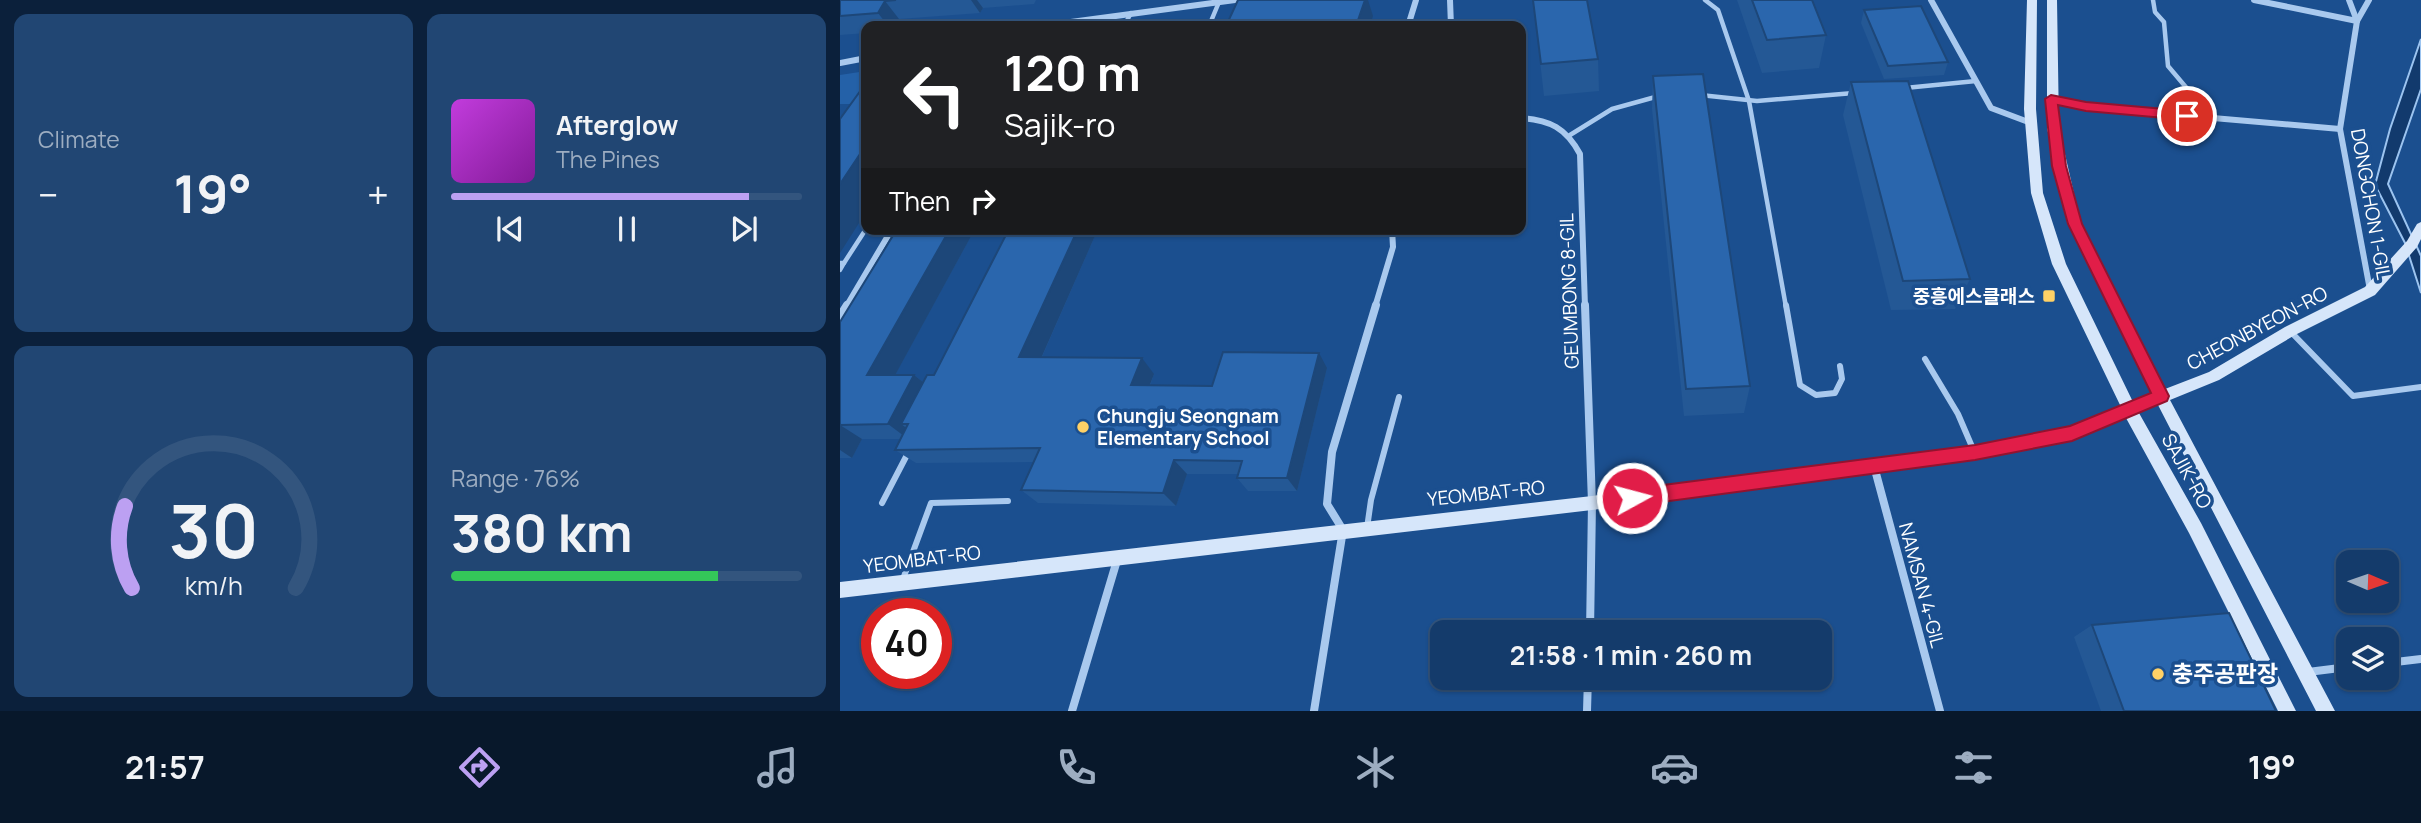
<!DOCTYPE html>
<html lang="en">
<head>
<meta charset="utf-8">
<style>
  body { margin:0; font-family:Manrope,"Noto Sans KR",sans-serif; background:#214673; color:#f1f3f6; height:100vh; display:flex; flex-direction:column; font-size:26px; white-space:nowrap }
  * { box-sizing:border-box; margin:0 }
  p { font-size:23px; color:#9dadc1 }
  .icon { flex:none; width:38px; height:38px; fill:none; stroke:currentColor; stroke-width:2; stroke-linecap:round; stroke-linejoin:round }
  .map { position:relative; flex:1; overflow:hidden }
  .sheet { display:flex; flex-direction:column; gap:14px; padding:14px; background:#0b203b; width:840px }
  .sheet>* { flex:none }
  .guide { position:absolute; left:21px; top:21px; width:665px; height:214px; border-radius:14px; box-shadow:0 2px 5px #0004,0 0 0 2px #33557e; background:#202124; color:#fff; overflow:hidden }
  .needle { width:46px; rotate:92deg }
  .fabs { position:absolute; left:1496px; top:550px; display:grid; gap:14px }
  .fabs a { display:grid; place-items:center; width:63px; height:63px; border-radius:14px; background:#143b6b; box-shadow:0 2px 5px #0004,0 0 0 2px #33557e; font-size:35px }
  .speed { position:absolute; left:21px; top:598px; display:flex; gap:14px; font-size:35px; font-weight:700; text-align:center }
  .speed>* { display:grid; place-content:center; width:91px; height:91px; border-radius:50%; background:#143b6b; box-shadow:0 2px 5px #0004,0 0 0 2px #33557e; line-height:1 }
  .speed .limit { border:10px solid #d22; background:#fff; color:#111 }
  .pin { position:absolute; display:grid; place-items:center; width:60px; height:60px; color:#fff; margin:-30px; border:4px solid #fff; border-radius:50%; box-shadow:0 2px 7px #0007 }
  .me { position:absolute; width:77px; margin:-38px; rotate:83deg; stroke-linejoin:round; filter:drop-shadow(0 0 5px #0008) }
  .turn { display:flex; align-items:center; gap:24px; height:147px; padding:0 28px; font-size:32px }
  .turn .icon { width:91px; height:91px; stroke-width:2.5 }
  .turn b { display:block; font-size:49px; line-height:60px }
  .then { display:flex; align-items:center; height:66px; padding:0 28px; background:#0003; gap:14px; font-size:26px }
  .big { font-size:52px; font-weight:700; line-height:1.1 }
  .sheet .widget { flex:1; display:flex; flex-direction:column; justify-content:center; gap:10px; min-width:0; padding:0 24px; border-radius:14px; background:#214673 }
  .sheet .dial { align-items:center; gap:0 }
  .dial svg { height:182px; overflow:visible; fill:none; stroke:#33557e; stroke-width:7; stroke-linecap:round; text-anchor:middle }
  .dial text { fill:#f1f3f6; stroke:none }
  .song { display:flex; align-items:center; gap:21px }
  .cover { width:84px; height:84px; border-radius:10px; background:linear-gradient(135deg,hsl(290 70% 55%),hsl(290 70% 35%)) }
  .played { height:7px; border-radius:4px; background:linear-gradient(90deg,#bca0f2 85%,#33557e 85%) }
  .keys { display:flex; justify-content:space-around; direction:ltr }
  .heat { display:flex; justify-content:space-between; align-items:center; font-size:38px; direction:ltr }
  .charge { height:10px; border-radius:5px; background:linear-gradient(90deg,#34c759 76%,#33557e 0) }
  .sheet .tiles { flex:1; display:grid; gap:14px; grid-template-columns:repeat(2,1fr) }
  .trip { position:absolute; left:590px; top:620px; width:402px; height:70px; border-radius:14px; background:#143b6b; box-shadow:0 2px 5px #0004,0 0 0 2px #33557e; font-weight:700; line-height:70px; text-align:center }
  .tabs { display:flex; height:112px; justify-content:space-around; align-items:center; background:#08182b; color:#9dadc1 }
  .tabs .icon { width:49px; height:49px }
  .tabs .current { color:#bca0f2 }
  .tabs b { font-size:32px; color:#f1f3f6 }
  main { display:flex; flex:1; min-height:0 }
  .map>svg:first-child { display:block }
</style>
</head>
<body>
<main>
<section class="sheet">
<div class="tiles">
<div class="widget"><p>Climate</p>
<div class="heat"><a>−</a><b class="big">19°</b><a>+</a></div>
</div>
<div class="widget">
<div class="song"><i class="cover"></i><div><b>Afterglow</b><p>The Pines</p></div></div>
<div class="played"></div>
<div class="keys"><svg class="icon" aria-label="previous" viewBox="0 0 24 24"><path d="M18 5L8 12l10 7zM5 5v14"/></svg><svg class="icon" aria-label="pause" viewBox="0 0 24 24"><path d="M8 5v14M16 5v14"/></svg><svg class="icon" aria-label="next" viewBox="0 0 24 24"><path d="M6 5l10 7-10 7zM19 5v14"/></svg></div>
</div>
<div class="widget dial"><svg viewBox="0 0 100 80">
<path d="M14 69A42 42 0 1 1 86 69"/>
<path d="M14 69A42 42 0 0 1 11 33" stroke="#bca0f2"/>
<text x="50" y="56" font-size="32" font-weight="700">30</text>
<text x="50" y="72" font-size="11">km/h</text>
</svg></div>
<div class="widget"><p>Range · 76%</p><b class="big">380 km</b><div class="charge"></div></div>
</div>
</section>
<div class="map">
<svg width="1581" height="711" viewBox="0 0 1581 711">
  <rect width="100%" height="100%" fill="#1b4f8f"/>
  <polygon fill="#2461a8" points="26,71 26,98 22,104 0,104 0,75"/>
  <polygon fill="#123a6d" stroke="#9cc4f0" stroke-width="2" points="1581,39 1581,89 1548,184 1581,256 1581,293 1565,243 1535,185 1550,129"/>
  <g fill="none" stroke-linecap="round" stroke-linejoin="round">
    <g stroke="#a9c9ee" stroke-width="4.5">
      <polyline points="865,0 878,10 909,101 946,307"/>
      <polyline points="1313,0 1315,12 1324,22 1328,66 1372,118"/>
      <polyline points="284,26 291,13"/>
      <polyline points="369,26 379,2"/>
      <polyline points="1065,88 1136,81"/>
      <polyline points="860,95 917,101 1014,93"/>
      <polyline points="730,135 772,109 819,96"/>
      <polyline points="0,263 4,263 0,270"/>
      <polyline points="4,263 26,229"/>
    </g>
    <g stroke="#a9c9ee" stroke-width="6">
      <polyline points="946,305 960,385 976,395 995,393 1002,379 1000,366"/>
      <polyline points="1450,331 1513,396 1581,387"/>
      <polyline points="1085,359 1118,414 1133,449"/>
      <polyline points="42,503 69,451"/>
      <polyline points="527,528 531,500 559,397"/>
      <polyline points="63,579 91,503 168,501"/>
    </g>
    <g stroke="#a9c9ee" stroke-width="6">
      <polyline points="610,0 611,26"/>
      <polyline points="1091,0 1151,108 1191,123"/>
      <polyline points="1414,0 1517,21"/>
      <polyline points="1509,0 1517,21"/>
      <polyline points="1529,0 1517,21 1500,129 1530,290"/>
      <polyline points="201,26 395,0"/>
      <polyline points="568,26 576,0"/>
      <polyline points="0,63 26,58"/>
      <polyline points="1212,99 1246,107 1500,129"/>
      <path d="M 681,118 C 710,120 726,128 740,154 L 745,307"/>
      <polyline points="6,307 52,229"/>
      <polyline points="535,307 553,247 552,229"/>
    </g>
    <g stroke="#a9c9ee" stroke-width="8">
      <polyline points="745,305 752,503 750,632"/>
      <polyline points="0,316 7,305"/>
      <polyline points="1034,466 1100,711"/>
      <polyline points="1547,663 1581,659"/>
      <polyline points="1468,672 1508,667"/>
      <polyline points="232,711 278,557"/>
      <polyline points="474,711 503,530 487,504 492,452 536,305"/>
      <polyline points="747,711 748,677"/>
    </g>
    <polygon fill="#d6e6fa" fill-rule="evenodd" points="1187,0 1197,0 1196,109 1203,193 1226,264 1293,402 1313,394 1229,224 1207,128 1207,0 1217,0 1219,128 1241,224 1325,389 1369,372 1445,327 1525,287 1567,241 1577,224 1581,222 1581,239 1577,247 1535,295 1455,335 1379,380 1330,400 1495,711 1476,711 1318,405 1299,413 1361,523 1456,711 1438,711 1349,533 1286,418 1232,440 1135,459 752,510 0,598 0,582 752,496 1135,445 1231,427 1281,407 1212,264 1191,193 1184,109"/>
  </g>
  <g fill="#245895">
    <polygon points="0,0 196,0 194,4 143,8 140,13 59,19 55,26 26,26 26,33 0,35"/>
    <polygon points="693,0 758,59 759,91 704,96"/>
    <polygon points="897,0 972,0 986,35 979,68 922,73"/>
    <polygon points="1024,10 1108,62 1104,75 1044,79 1021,23"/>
    <polygon points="813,76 910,386 904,413 844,416 812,109"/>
    <polygon points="1011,82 1130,279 1115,309 1051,310 1003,115"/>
    <polygon points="135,229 55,375 74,375 83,382 94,375 169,229 258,229 202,357 314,374 310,386 372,386 487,368 457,491 408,491 397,478 398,474 347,474 336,506 198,503 181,490 194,462 76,463 55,450 61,439 22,439 12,458 0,458 0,322"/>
    <polygon points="1252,625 1436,711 1261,711 1234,637"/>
  </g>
  <g fill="#1d4779">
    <polygon points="131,0 137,0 143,8 140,13"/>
    <polygon points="525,0 528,0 533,16 530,26 516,26"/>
    <polygon points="45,1 59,19 55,26 48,26 38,13"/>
    <polygon points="26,145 26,212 0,253 0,184"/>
    <polygon points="110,229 135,229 47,390 27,375"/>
    <polygon points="238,229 258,229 195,372 179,357"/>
    <polygon points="479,353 487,368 457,491 447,478"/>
    <polygon points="302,358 314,374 304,400 291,385"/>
    <polygon points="74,375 93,390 68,424 61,424 72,432 68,439 48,424"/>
    <polygon points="0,425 22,439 12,458 0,450"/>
    <polygon points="334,460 347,474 336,506 323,493"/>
  </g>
  <g fill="#2a66ad" stroke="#1d4779" stroke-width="2">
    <polygon points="0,0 56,0 45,1 38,13 0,16"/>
    <polygon points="398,0 525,0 516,26 386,26"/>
    <polygon points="693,0 747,0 758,59 701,64"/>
    <polygon points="912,0 972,0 986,35 927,40"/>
    <polygon points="1081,6 1108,62 1048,66 1024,10"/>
    <polygon points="276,23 332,23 331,26 274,26"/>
    <polygon points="863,74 910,386 846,389 813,76"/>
    <polygon points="1068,81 1130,279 1063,281 1011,82"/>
    <polygon points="26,83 26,145 0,184 0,119"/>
    <polygon points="57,229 110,229 27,375 74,375 48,424 0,425 0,322"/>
    <polygon points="169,229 238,229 179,357 302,358 291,385 372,386 383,352 479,353 447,478 397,478 402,461 334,460 323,493 181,490 200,448 55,450 68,424 61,424 87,375 94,375"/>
    <polygon points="1389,613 1436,711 1284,711 1252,625"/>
  </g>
  <polygon fill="#e11d48" stroke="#92132f" stroke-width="2" points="1211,95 1246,102 1347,111 1353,116 1347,120 1246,111 1218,105 1226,166 1242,224 1329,396 1327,401 1232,441 1135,460 792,506 786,503 783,498 786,492 792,489 1135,445 1230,426 1311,393 1228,224 1212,166 1205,99"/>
  <g fill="#ffd166" stroke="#1b4f8f" stroke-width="2.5">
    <rect x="1202" y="289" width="14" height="14" rx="3.5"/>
    <circle cx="243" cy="427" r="7"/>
    <circle cx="1318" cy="674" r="7"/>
  </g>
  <g text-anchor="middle" stroke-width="7" stroke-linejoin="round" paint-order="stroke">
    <g font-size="19" fill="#fff" stroke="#1b4f8f">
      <text transform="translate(1531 204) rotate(80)" y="7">DONGCHON 1-GIL</text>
      <text transform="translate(729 291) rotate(-92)" y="7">GEUMBONG 8-GIL</text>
      <text transform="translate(1417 328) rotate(-28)" y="7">CHEONBYEON-RO</text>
      <text transform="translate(1347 471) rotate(61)" y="7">SAJIK-RO</text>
      <text transform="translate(646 493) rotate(-6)" y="7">YEOMBAT-RO</text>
      <text transform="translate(82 559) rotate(-7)" y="7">YEOMBAT-RO</text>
      <text transform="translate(1082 585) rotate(75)" y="7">NAMSAN 4-GIL</text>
    </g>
    <g font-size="19" font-weight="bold" fill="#fff" stroke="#1b4f8f" text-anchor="end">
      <text x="1195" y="303">중흥에스클래스</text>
      <text x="257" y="423" text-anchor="start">Chungju Seongnam<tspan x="257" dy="22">Elementary School</tspan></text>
    </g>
    <g font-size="23" font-weight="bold" fill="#fff" stroke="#1b4f8f" text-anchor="start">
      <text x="1332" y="682">충주공판장</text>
    </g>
  </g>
</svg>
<div class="fabs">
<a><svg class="needle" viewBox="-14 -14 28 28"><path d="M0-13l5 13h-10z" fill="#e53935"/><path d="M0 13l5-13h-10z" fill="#9dadc1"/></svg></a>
<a><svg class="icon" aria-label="layers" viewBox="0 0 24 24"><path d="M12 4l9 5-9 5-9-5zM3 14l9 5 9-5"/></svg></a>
</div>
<div class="speed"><div class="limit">40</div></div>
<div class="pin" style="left:1347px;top:116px;background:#d93025"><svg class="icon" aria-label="arrive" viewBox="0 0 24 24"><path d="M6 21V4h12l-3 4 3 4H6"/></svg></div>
<svg class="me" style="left:792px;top:498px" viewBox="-20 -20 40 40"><circle r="17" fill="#e11d48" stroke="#fff" stroke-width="3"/><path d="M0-11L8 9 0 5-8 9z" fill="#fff"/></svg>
<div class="trip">21:58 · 1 min · 260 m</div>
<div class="guide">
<div class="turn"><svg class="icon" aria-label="left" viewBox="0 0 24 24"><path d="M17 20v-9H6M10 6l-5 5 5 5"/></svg><div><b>120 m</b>Sajik-ro</div></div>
<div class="then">Then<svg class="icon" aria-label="right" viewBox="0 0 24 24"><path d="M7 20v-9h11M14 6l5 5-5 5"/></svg></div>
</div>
</div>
</main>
<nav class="tabs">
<b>21:57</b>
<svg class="icon current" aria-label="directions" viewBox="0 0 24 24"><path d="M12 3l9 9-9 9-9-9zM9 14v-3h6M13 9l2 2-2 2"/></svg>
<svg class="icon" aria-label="music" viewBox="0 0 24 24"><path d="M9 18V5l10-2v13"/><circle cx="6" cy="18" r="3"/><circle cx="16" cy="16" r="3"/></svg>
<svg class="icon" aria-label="phone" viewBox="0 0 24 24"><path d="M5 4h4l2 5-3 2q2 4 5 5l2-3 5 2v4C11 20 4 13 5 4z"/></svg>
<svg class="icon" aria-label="climate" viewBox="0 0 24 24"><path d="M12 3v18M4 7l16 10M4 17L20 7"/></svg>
<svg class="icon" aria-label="car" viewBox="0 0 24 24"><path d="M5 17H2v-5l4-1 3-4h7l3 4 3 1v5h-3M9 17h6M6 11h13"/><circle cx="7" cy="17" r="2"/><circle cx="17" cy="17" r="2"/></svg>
<svg class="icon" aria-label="filters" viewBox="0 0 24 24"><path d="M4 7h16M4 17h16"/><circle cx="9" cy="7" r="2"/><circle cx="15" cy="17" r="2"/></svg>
<b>19°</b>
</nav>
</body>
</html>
